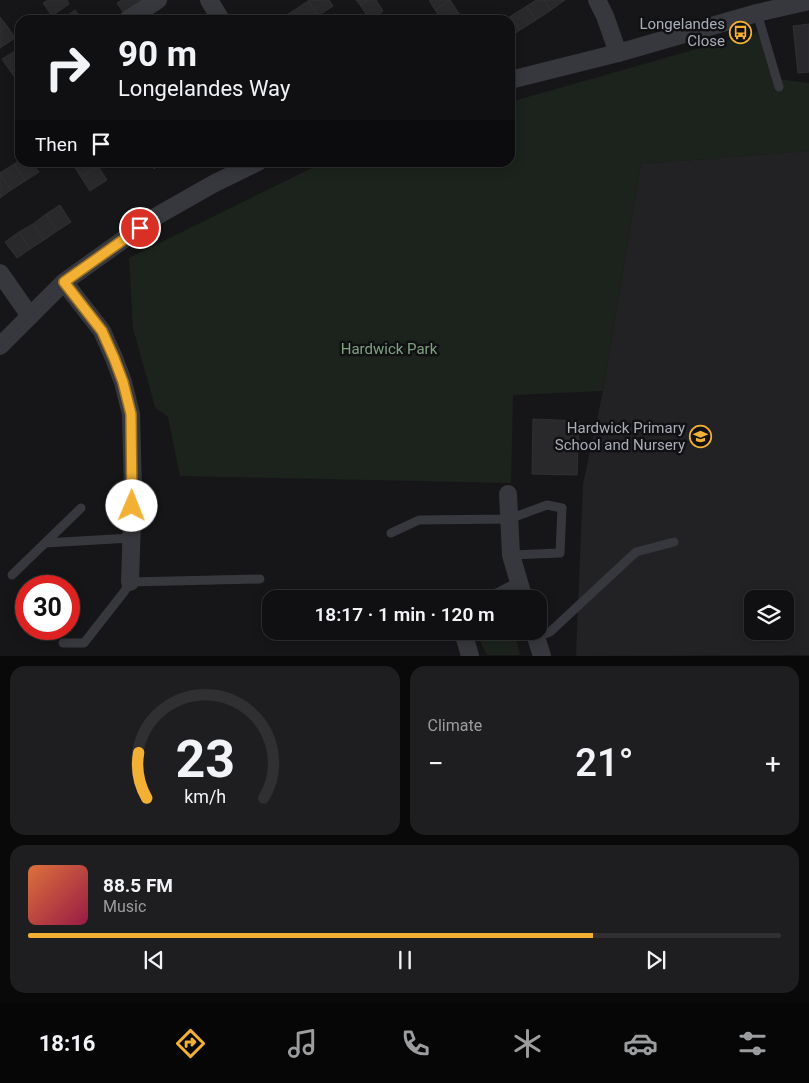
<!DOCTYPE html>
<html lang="en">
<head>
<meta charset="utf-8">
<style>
  body { margin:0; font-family:Roboto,sans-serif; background:#1e1e20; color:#f1f3f6; height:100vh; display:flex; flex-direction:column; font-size:19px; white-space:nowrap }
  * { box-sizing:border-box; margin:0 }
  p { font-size:16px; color:#9c9d9f }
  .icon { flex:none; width:28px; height:28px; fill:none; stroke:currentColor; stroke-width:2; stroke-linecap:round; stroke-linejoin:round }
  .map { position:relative; height:656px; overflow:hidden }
  .side { display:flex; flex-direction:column; gap:10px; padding:10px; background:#09090a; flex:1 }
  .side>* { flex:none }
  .banner { position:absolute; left:15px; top:15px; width:500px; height:152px; border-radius:15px; box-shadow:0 2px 12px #0003,0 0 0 1px #303032; background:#101012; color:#f1f3f6; overflow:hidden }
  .buttons { position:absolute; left:744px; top:590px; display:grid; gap:10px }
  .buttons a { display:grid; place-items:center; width:50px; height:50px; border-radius:10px; background:#101012; box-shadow:0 2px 12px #0003,0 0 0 1px #303032; font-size:25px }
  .speed { position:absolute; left:15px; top:575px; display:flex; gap:10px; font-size:25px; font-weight:700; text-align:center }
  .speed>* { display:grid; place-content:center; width:65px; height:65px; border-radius:50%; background:#101012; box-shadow:0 2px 12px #0003,0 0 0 1px #303032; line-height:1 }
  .speed .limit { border:8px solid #d22; background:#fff; color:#111 }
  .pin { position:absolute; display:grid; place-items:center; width:42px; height:42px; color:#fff; margin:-21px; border:2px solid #fff; border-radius:50%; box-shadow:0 1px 5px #0007 }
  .me { position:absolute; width:55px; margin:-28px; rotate:1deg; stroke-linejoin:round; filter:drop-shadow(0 0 4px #0008) }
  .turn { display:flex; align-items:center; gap:18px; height:105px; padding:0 20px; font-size:22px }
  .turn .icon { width:65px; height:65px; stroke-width:2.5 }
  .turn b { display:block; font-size:35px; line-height:42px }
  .then { display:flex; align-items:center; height:48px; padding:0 20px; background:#0003; gap:10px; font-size:19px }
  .big { font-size:38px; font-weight:600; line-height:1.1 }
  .side .widget { flex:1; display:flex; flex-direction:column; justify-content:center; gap:8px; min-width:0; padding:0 18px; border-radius:15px; background:#1e1e20 }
  .side .dial { align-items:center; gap:0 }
  .dial svg { height:130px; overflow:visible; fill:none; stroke:#303032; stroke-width:7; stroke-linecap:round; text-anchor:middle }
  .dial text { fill:#f1f3f6; stroke:none }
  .song { display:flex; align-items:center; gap:15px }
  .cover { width:60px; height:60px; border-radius:8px; background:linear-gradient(135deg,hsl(20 70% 55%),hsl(340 70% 35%)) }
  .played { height:5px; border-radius:2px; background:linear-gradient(90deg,#f2b134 75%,#303032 75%) }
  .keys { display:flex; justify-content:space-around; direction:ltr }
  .heat { display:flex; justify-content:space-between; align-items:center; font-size:28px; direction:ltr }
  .side .tiles { flex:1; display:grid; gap:10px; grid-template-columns:1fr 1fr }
  .widget:last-child { grid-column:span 2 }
  .trip { position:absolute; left:262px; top:590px; width:285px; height:50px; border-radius:15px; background:#101012; box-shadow:0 2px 12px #0003,0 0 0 1px #303032; font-weight:600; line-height:50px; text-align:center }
  .menu { display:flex; height:80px; justify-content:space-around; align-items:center; background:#060607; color:#9c9d9f }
  .menu .icon { width:35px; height:35px }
  .menu .on { color:#f2b134 }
  .menu b { font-size:22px; color:#f1f3f6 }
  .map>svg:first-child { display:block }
</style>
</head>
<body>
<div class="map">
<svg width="809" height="656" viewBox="0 0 809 656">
  <rect width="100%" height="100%" fill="#161618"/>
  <path fill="#222225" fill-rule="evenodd" d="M 809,151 L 809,655 L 576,656 L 583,484 L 603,391 L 641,164 ZM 752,599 L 785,599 L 785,631 L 752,631 Z"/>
  <g fill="#1c231d">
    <polygon points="757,32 777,79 809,83 809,151 641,164 603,391 513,395 511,483 180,476 168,417 155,407 133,328 129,258 322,163 510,162 510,102"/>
    <polygon points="478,631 514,631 520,655 487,655 480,641"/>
  </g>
  <g fill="#29292c" stroke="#303034">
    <polygon points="48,0 67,0 69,4 52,16 43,3"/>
    <polygon points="122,0 145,0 126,16 117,3"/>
    <polygon points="309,0 329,0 333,6 318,16 308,1"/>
    <polygon points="356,0 368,0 360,5"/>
    <polygon points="368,0 376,0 383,11 370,20 360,5"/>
    <polygon points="429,0 450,0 435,10"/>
    <polygon points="450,0 460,15 452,20 442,20 435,10"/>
    <polygon points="536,0 544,0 551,10 536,20 527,6"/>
    <polygon points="544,0 565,0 551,10"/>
    <polygon points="308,1 318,16 312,20 299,20 293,11"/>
    <polygon points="527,6 536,20 520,30 511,16"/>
    <polygon points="75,10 82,20 61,20"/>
    <polygon points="293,11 299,20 279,20"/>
    <polygon points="511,16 520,30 510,37 510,20 506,20"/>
    <polygon points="0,17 7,26 0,31"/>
    <polygon points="809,24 809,72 798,73 793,26"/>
    <polygon points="7,26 15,38 0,48 0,31"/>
    <polygon points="20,48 20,66 11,72 2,59"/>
    <polygon points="20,66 20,85 11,72"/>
    <polygon points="20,160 20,162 32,162 39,172 25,181 14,164"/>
    <polygon points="73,162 95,162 98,166 81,177 72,163"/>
    <polygon points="150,162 163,162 154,169"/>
    <polygon points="14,164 25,181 11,190 0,173"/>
    <polygon points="98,166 107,180 90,191 81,177"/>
    <polygon points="0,174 11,190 0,198"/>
    <polygon points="60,205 71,222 57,231 46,214"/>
    <polygon points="46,214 57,231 44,240 33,224"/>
    <polygon points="33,224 44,240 30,249 19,232"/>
    <polygon points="19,232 30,249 17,258 5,242"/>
    <polygon points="533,419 579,421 577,475 532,474"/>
  </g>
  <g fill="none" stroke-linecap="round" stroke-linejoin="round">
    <g stroke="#37383d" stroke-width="9">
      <polyline points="757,13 779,87"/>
      <polyline points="391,533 419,520 509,519 547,505 562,508 560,553 511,555"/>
      <polyline points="45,543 131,538"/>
      <polyline points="12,575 81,508"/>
      <polyline points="536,637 550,632 636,552 674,542"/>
      <polyline points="63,643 84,643 124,592 130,582 260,579"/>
    </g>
    <g stroke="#37383d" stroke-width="18">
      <polyline points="209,0 221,20"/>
      <polyline points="597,0 605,16 618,53"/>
      <polyline points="127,20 158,0"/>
      <polyline points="510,80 618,53 757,13 809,1"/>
      <polyline points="0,273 30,316"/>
      <polyline points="64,282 102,331 114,358 123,382 131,414 133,490 130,582"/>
      <polyline points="0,346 64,282 155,217 215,183 258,162"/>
      <polyline points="508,494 511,555 524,599"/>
      <polyline points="495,599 520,586"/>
      <polyline points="464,631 464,635 470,656"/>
      <polyline points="534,631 542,656"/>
    </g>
  </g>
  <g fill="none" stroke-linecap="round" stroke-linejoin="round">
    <defs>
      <polyline id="route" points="132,506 131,414 123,382 114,358 102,331 64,282 140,228"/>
    </defs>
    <use href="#route" stroke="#9d7322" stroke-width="12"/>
    <use href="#route" stroke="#f2b134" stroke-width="9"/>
  </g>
  <defs>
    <symbol id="bus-ring" viewBox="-11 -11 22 22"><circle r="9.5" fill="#111113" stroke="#f2b134" stroke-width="1.5"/><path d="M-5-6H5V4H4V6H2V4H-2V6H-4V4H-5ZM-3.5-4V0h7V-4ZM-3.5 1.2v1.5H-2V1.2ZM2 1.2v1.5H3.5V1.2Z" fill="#f2b134"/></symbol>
    <symbol id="school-ring" viewBox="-11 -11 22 22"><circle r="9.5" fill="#111113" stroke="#f2b134" stroke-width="1.5"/><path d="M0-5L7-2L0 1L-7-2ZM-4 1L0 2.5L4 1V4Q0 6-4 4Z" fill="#f2b134"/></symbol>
  </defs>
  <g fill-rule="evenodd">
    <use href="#bus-ring" x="728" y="20" width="25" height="25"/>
    <use href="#school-ring" x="688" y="424" width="25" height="25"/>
  </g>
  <g text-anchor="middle" stroke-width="5" stroke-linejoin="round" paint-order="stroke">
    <g font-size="15" fill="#a8adb8" stroke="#111113" text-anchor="end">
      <text x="725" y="29">Longelandes<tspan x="725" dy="17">Close</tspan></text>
      <text x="685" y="433">Hardwick Primary<tspan x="685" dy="17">School and Nursery</tspan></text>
    </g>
    <g font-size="15" fill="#7fa381" stroke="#111113">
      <text x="389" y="354">Hardwick Park</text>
    </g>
  </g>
</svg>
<div class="buttons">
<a><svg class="icon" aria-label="layers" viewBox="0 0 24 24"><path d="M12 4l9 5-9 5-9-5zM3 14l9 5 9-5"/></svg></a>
</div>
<div class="speed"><div class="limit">30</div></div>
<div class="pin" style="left:140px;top:228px;background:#d93025"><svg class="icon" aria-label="arrive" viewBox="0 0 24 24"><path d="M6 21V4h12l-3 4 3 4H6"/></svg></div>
<svg class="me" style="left:132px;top:506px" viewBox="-20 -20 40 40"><circle r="19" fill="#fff"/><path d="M0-13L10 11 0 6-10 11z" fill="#f2b134"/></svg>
<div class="trip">18:17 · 1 min · 120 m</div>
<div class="banner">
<div class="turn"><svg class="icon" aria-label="right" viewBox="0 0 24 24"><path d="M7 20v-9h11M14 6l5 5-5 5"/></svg><div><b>90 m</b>Longelandes Way</div></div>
<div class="then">Then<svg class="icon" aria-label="arrive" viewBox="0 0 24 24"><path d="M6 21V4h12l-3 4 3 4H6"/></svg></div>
</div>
</div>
<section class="side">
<div class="tiles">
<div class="widget dial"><svg viewBox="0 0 100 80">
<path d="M14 69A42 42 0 1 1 86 69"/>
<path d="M14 69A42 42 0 0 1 9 41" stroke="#f2b134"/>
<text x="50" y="56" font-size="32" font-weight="700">23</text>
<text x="50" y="72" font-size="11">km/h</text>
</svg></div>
<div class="widget"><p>Climate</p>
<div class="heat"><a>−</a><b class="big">21°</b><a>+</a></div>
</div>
<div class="widget">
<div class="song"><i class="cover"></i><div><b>88.5 FM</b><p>Music</p></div></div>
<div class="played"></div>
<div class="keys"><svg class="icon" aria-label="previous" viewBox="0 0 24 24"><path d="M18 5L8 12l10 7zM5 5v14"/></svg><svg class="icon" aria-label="pause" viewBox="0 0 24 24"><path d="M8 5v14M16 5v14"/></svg><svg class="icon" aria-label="next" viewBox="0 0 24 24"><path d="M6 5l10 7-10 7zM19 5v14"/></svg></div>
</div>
</div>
</section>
<nav class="menu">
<b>18:16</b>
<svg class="icon on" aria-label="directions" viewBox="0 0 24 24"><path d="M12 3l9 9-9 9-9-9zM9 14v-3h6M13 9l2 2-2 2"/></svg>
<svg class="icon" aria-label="music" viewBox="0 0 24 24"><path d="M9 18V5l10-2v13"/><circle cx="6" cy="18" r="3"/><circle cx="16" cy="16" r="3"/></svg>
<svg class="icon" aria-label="phone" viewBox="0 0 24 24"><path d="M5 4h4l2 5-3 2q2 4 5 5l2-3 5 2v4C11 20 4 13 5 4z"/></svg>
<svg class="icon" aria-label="climate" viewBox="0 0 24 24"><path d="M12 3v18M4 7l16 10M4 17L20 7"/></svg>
<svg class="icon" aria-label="car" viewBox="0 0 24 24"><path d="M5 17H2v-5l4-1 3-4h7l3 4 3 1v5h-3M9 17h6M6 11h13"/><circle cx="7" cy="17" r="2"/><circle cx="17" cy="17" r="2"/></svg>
<svg class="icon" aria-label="filters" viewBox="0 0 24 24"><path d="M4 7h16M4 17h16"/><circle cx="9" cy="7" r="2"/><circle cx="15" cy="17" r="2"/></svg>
</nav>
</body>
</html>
